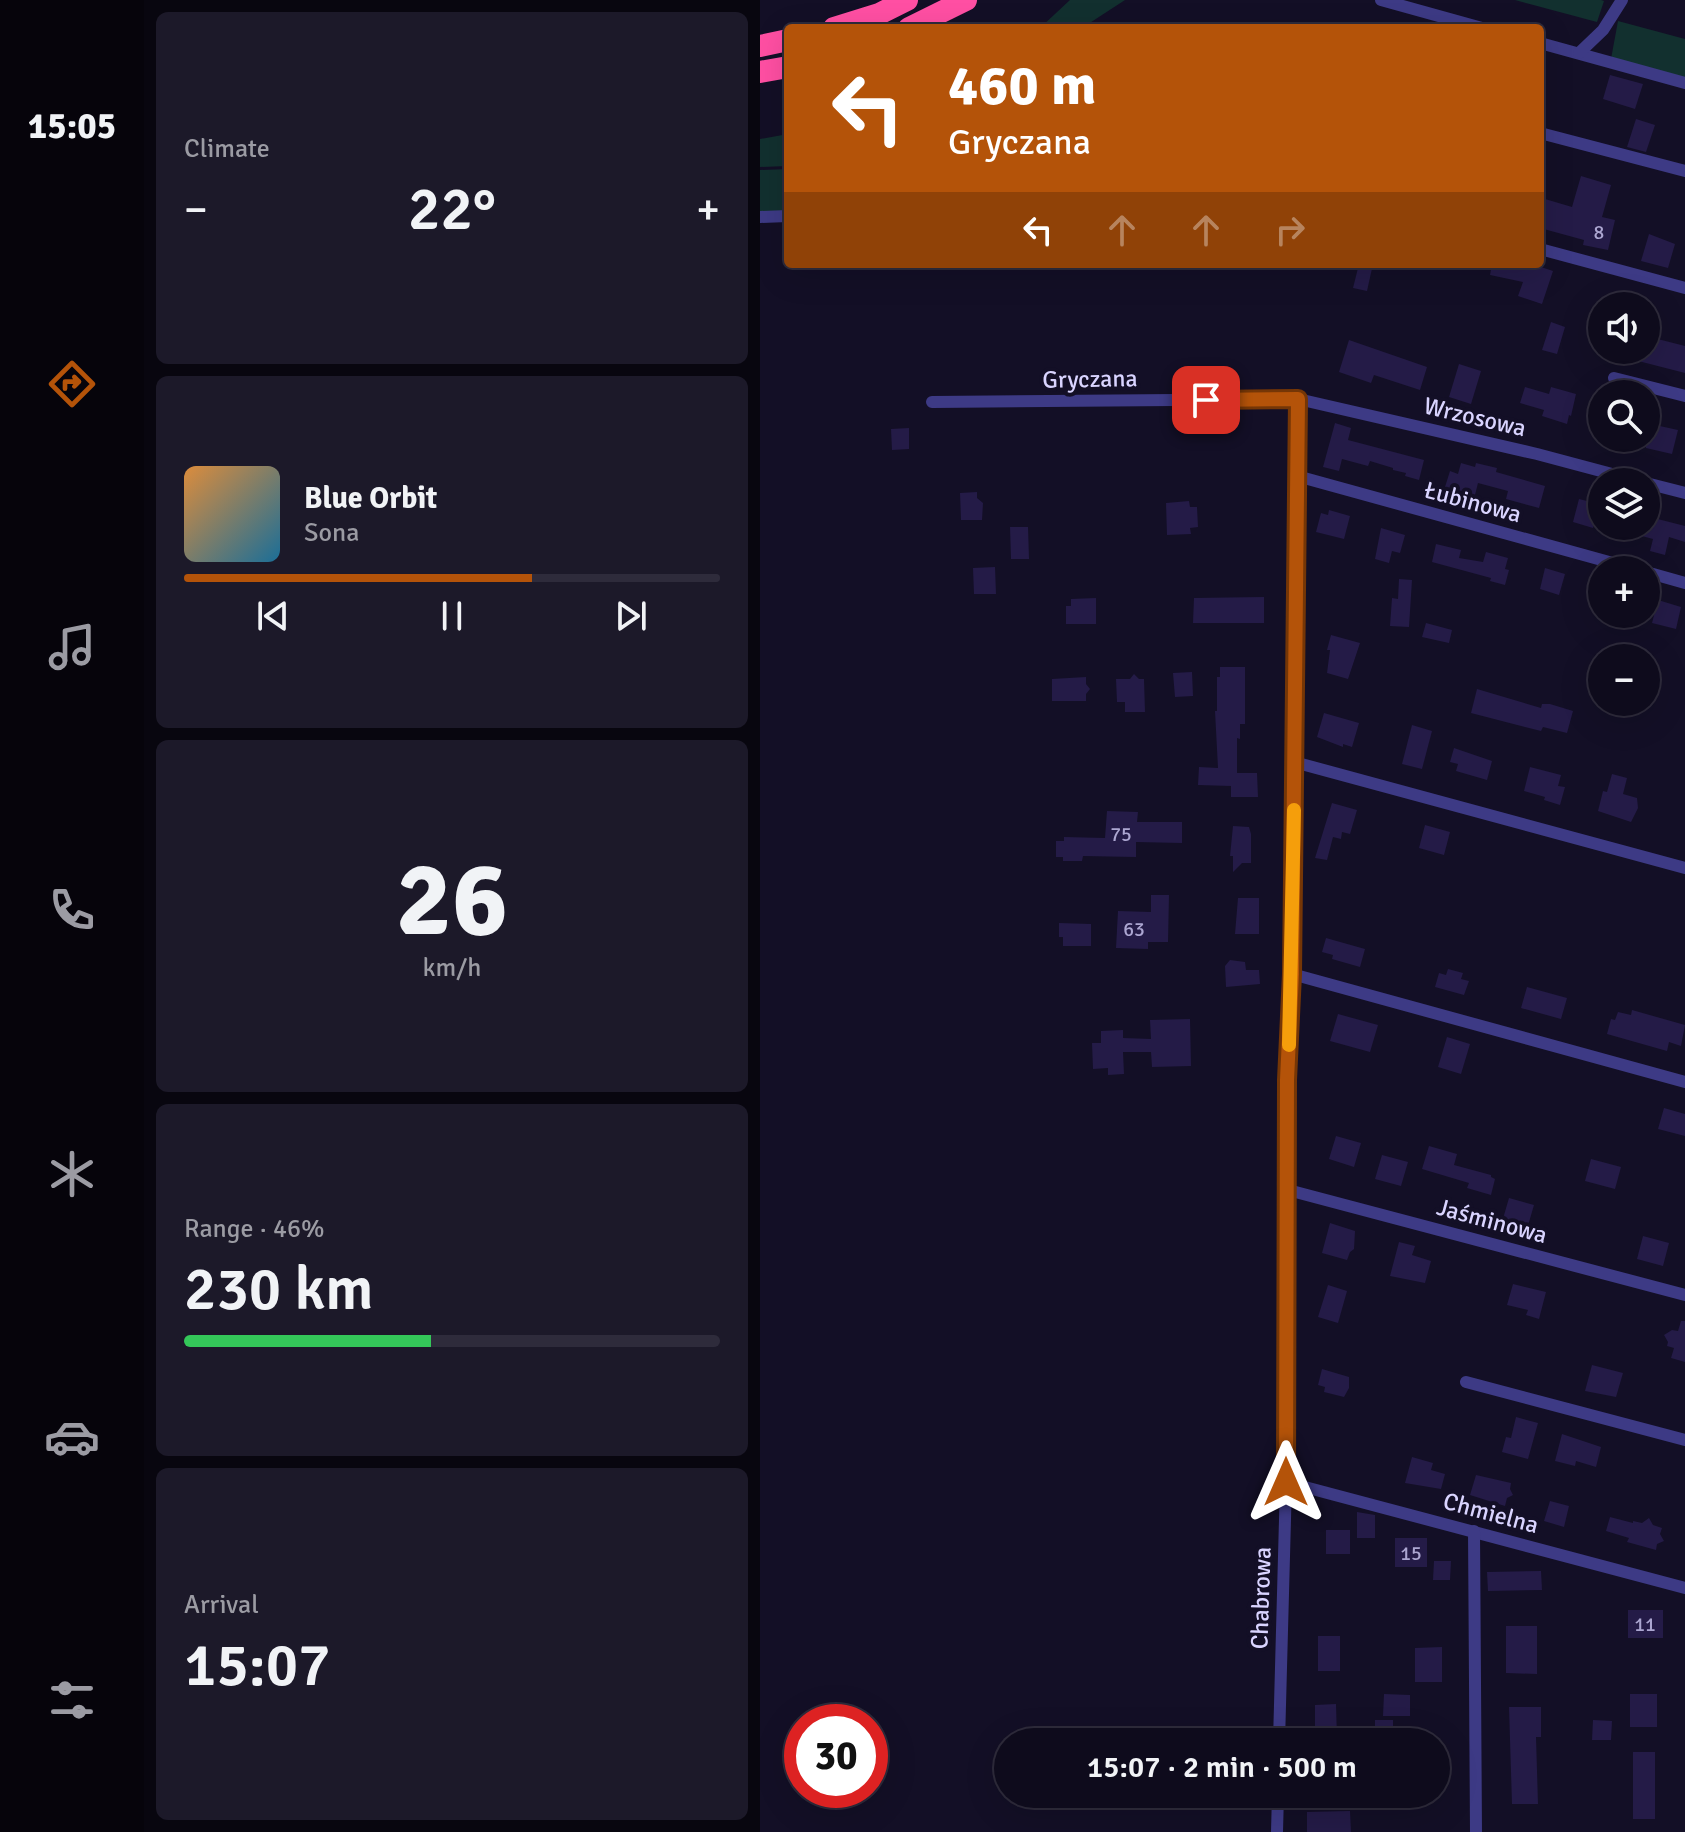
<!DOCTYPE html>
<html lang="en">
<head>
<meta charset="utf-8">
<style>
  body { margin:0; font-family:Signika,sans-serif; background:#1c1929; color:#f1f3f6; height:100vh; display:flex; flex-direction:column; font-size:30px; white-space:nowrap }
  * { box-sizing:border-box; margin:0 }
  p { font-size:26px; color:#9b9ba3 }
  .icon { flex:none; width:44px; height:44px; fill:none; stroke:currentColor; stroke-width:2; stroke-linecap:round; stroke-linejoin:round }
  .map { position:relative; flex:1; overflow:hidden }
  .details { display:flex; flex-direction:column; gap:12px; padding:12px; background:#08060f; width:616px }
  .details>* { flex:none }
  .hud { position:absolute; left:24px; top:24px; width:760px; height:244px; border-radius:8px; box-shadow:0 8px 32px #0002,0 0 0 2px #2e2b3b; background:#b45309; color:#fff; overflow:hidden }
  .controls { position:absolute; left:828px; top:292px; display:grid; gap:16px }
  .controls a { display:grid; place-items:center; width:72px; height:72px; border-radius:50%; background:#0e0b1c; box-shadow:0 8px 32px #0002,0 0 0 2px #2e2b3b; font-size:40px }
  .speed { position:absolute; left:24px; top:1704px; display:flex; gap:16px; font-size:40px; font-weight:700; text-align:center }
  .speed>* { display:grid; place-content:center; width:104px; height:104px; border-radius:50%; background:#0e0b1c; box-shadow:0 8px 32px #0002,0 0 0 2px #2e2b3b; line-height:1 }
  .speed .limit { border:12px solid #d22; background:#fff; color:#111 }
  .pin { position:absolute; display:grid; place-items:center; width:68px; height:68px; color:#fff; margin:-34px; border-radius:16px; box-shadow:0 4px 12px #0006 }
  .me { position:absolute; width:88px; margin:-44px; rotate:0deg; stroke-linejoin:round; filter:drop-shadow(0 0 6px #0008) }
  .turn { display:flex; align-items:center; gap:28px; height:168px; padding:0 32px; font-size:36px }
  .turn .icon { width:104px; height:104px; stroke-width:2.5 }
  .turn b { display:block; font-size:56px; line-height:68px }
  .lanes { display:flex; align-items:center; height:76px; padding:0 32px; background:#0003; justify-content:center; gap:40px; direction:ltr }
  .lanes .off { opacity:.35 }
  .big { font-size:60px; font-weight:600; line-height:1.1 }
  .details .widget { flex:1; display:flex; flex-direction:column; justify-content:center; gap:12px; min-width:0; padding:0 28px; border-radius:12px; background:#1c1929 }
  .details .dial { align-items:center; gap:0 }
  .dial b { font-size:104px; line-height:1 }
  .song { display:flex; align-items:center; gap:24px }
  .cover { width:96px; height:96px; border-radius:12px; background:linear-gradient(135deg,hsl(30 70% 55%),hsl(200 70% 35%)) }
  .played { height:8px; border-radius:4px; background:linear-gradient(90deg,#b45309 65%,#2e2b3b 65%) }
  .keys { display:flex; justify-content:space-around; direction:ltr }
  .heat { display:flex; justify-content:space-between; align-items:center; font-size:44px; direction:ltr }
  .charge { height:12px; border-radius:6px; background:linear-gradient(90deg,#34c759 46%,#2e2b3b 0) }
  .trip { position:absolute; left:234px; top:1728px; width:456px; height:80px; border-radius:40px; background:#0e0b1c; box-shadow:0 8px 32px #0002,0 0 0 2px #2e2b3b; font-weight:600; line-height:80px; text-align:center }
  main { display:flex; flex:1; min-height:0 }
  .tabs { display:flex; flex-direction:column; width:144px; justify-content:space-around; align-items:center; background:#06040b; color:#9b9ba3 }
  .tabs .icon { width:56px; height:56px }
  .tabs .selected { color:#b45309 }
  .tabs b { font-size:36px; color:#f1f3f6 }
  .map>svg:first-child { display:block }
</style>
</head>
<body>
<main>
<nav class="tabs">
<b>15:05</b>
<svg class="icon selected" aria-label="directions" viewBox="0 0 24 24"><path d="M12 3l9 9-9 9-9-9zM9 14v-3h6M13 9l2 2-2 2"/></svg>
<svg class="icon" aria-label="music" viewBox="0 0 24 24"><path d="M9 18V5l10-2v13"/><circle cx="6" cy="18" r="3"/><circle cx="16" cy="16" r="3"/></svg>
<svg class="icon" aria-label="phone" viewBox="0 0 24 24"><path d="M5 4h4l2 5-3 2q2 4 5 5l2-3 5 2v4C11 20 4 13 5 4z"/></svg>
<svg class="icon" aria-label="climate" viewBox="0 0 24 24"><path d="M12 3v18M4 7l16 10M4 17L20 7"/></svg>
<svg class="icon" aria-label="car" viewBox="0 0 24 24"><path d="M5 17H2v-5l4-1 3-4h7l3 4 3 1v5h-3M9 17h6M6 11h13"/><circle cx="7" cy="17" r="2"/><circle cx="17" cy="17" r="2"/></svg>
<svg class="icon" aria-label="filters" viewBox="0 0 24 24"><path d="M4 7h16M4 17h16"/><circle cx="9" cy="7" r="2"/><circle cx="15" cy="17" r="2"/></svg>
</nav>
<section class="details">
<div class="widget"><p>Climate</p>
<div class="heat"><a>−</a><b class="big">22°</b><a>+</a></div>
</div>
<div class="widget">
<div class="song"><i class="cover"></i><div><b>Blue Orbit</b><p>Sona</p></div></div>
<div class="played"></div>
<div class="keys"><svg class="icon" aria-label="previous" viewBox="0 0 24 24"><path d="M18 5L8 12l10 7zM5 5v14"/></svg><svg class="icon" aria-label="pause" viewBox="0 0 24 24"><path d="M8 5v14M16 5v14"/></svg><svg class="icon" aria-label="next" viewBox="0 0 24 24"><path d="M6 5l10 7-10 7zM19 5v14"/></svg></div>
</div>
<div class="widget dial"><b>26</b><p>km/h</p></div>
<div class="widget"><p>Range · 46%</p><b class="big">230 km</b><div class="charge"></div></div>
<div class="widget"><p>Arrival</p><b class="big">15:07</b></div>
</section>
<div class="map">
<svg width="925" height="1832" viewBox="0 0 925 1832">
  <rect width="100%" height="100%" fill="#130f26"/>
  <g fill="#12302f">
    <polygon points="310,0 365,0 322,28 280,28"/>
    <polygon points="755,0 841,0 844,1 837,22"/>
    <polygon points="858,21 925,39 925,78 851,59"/>
    <polygon points="28,134 28,166 0,167 0,139"/>
    <polygon points="28,169 28,213 0,214 0,170"/>
  </g>
  <g fill="#241b47">
    <polygon points="850,75 883,84 875,109 843,99"/>
    <polygon points="876,119 895,125 886,152 867,147"/>
    <polygon points="821,176 851,185 842,217 855,220 848,250 823,245 824,240 780,228 785,199 812,207"/>
    <polygon points="889,234 915,244 908,268 881,261"/>
    <polygon points="599,264 613,264 607,291 593,288"/>
    <polygon points="732,264 772,264 793,271 782,304 758,296 763,282 730,275"/>
    <polygon points="791,322 805,327 797,354 782,350"/>
    <polygon points="886,336 925,346 925,373 851,354 852,350 886,350"/>
    <polygon points="589,340 667,367 660,390 614,375 611,383 579,372"/>
    <polygon points="699,364 721,371 711,404 689,397"/>
    <polygon points="765,387 789,394 791,387 816,394 811,416 809,415 807,424 782,416 784,410 760,403"/>
    <polygon points="575,423 591,428 588,440 664,460 659,480 645,476 646,473 633,470 633,468 610,461 608,466 582,459 579,471 563,467"/>
    <polygon points="886,423 918,430 912,454 886,448"/>
    <polygon points="149,428 149,449 132,450 131,429"/>
    <polygon points="701,463 715,467 716,463 737,468 736,472 785,486 779,508 746,499 748,491 718,483 715,495 685,487 690,471 698,474"/>
    <polygon points="217,492 217,498 223,503 222,520 201,520 200,493"/>
    <polygon points="819,499 839,504 837,512 840,517 835,520 833,528 813,522"/>
    <polygon points="429,501 430,507 437,507 438,527 430,528 431,534 407,535 406,503"/>
    <polygon points="569,510 590,516 584,539 556,532 561,513 568,515"/>
    <polygon points="886,516 925,526 925,542 909,537 905,555 890,551 893,539 859,530 859,526 886,526"/>
    <polygon points="250,527 268,527 269,559 251,559"/>
    <polygon points="621,528 645,535 640,553 632,551 629,563 615,559"/>
    <polygon points="676,544 701,550 699,558 723,562 726,552 748,558 745,569 749,570 745,585 730,581 731,578 672,562"/>
    <polygon points="235,567 236,594 214,594 213,568"/>
    <polygon points="785,568 805,574 799,595 780,589"/>
    <polygon points="639,579 652,580 649,627 630,626 632,598 638,599"/>
    <polygon points="504,597 504,623 433,623 434,598"/>
    <polygon points="336,598 336,624 306,624 306,606 311,606 311,599"/>
    <polygon points="898,600 921,607 916,629 892,623"/>
    <polygon points="666,623 692,630 689,643 662,637"/>
    <polygon points="571,635 600,643 588,679 567,673 570,650 567,650"/>
    <polygon points="460,667 485,667 485,724 480,724 480,739 477,738 477,773 497,773 498,797 471,797 471,786 438,785 439,767 458,768 455,711 457,711 457,677 460,677"/>
    <polygon points="432,672 433,696 415,697 413,673"/>
    <polygon points="374,674 379,679 384,679 385,712 365,712 365,702 357,702 356,679 370,679"/>
    <polygon points="326,677 326,684 330,689 326,694 326,701 292,701 292,679"/>
    <polygon points="717,689 781,708 782,704 790,704 813,711 807,733 783,727 781,731 711,713"/>
    <polygon points="564,713 599,723 592,747 583,744 583,747 557,737"/>
    <polygon points="652,725 672,731 662,769 642,764"/>
    <polygon points="694,748 732,761 727,780 696,771 698,764 690,762"/>
    <polygon points="770,767 801,775 798,786 805,787 800,805 784,800 785,797 764,791"/>
    <polygon points="852,774 867,778 863,794 877,798 878,808 871,822 838,811 843,791 847,792"/>
    <polygon points="572,803 597,810 590,834 582,832 581,839 573,837 567,860 555,858"/>
    <polygon points="347,811 378,812 377,822 422,822 422,843 376,842 376,857 323,856 322,861 303,861 303,857 296,857 296,841 304,841 304,837 345,838"/>
    <polygon points="665,825 690,832 684,855 659,848"/>
    <polygon points="473,826 489,827 491,834 491,863 482,863 473,872 473,856 470,856"/>
    <polygon points="391,895 409,895 408,942 388,942 388,949 356,948 358,911 391,912"/>
    <polygon points="478,898 499,898 499,934 475,934"/>
    <polygon points="299,923 331,924 331,946 303,946 303,937 299,937"/>
    <polygon points="566,938 605,949 600,967 572,959 573,955 562,952"/>
    <polygon points="470,960 485,962 486,970 499,970 500,984 466,987 465,966"/>
    <polygon points="688,969 703,973 701,979 709,981 704,995 675,987 679,973 686,975"/>
    <polygon points="767,987 807,998 801,1019 761,1008"/>
    <polygon points="872,1010 925,1025 921,1046 909,1042 907,1051 847,1034 851,1019 855,1020 858,1012 871,1015"/>
    <polygon points="578,1014 618,1025 610,1052 570,1041"/>
    <polygon points="430,1019 431,1066 392,1067 391,1052 363,1052 364,1074 348,1075 348,1068 333,1069 332,1043 341,1043 341,1031 363,1030 363,1038 391,1039 390,1020"/>
    <polygon points="687,1037 710,1044 701,1074 678,1067"/>
    <polygon points="904,1108 925,1114 925,1136 898,1129"/>
    <polygon points="576,1136 601,1143 594,1167 569,1159"/>
    <polygon points="669,1146 697,1154 694,1165 731,1175 731,1177 735,1179 731,1195 707,1188 709,1183 662,1169"/>
    <polygon points="622,1155 648,1162 641,1186 615,1179"/>
    <polygon points="831,1159 861,1167 855,1189 825,1181"/>
    <polygon points="749,1198 774,1205 767,1229 742,1222"/>
    <polygon points="570,1223 595,1231 594,1249 590,1252 587,1260 562,1253"/>
    <polygon points="883,1236 909,1243 903,1266 877,1259"/>
    <polygon points="639,1242 655,1246 652,1255 671,1261 665,1283 630,1276"/>
    <polygon points="753,1284 786,1292 779,1319 766,1315 768,1310 747,1305"/>
    <polygon points="568,1285 587,1291 578,1323 558,1317"/>
    <polygon points="921,1321 925,1321 925,1362 911,1358 914,1348 907,1346 908,1342 904,1335 912,1330 918,1331"/>
    <polygon points="832,1365 863,1373 856,1397 825,1391"/>
    <polygon points="562,1369 589,1377 589,1388 584,1397 564,1392 565,1387 558,1385"/>
    <polygon points="756,1417 778,1423 768,1459 742,1452 746,1437 751,1438"/>
    <polygon points="802,1434 841,1447 836,1467 816,1461 815,1466 795,1461"/>
    <polygon points="652,1457 673,1463 671,1470 685,1474 681,1489 645,1483"/>
    <polygon points="716,1475 751,1483 750,1489 753,1495 747,1498 745,1506 710,1495"/>
    <polygon points="790,1501 809,1506 804,1527 784,1521"/>
    <polygon points="597,1512 615,1515 615,1538 597,1538"/>
    <polygon points="850,1517 873,1523 873,1521 882,1523 889,1518 893,1525 902,1528 900,1534 904,1541 897,1544 896,1550 867,1542 869,1538 846,1531"/>
    <rect x="566" y="1530" width="24" height="24"/>
    <rect x="635" y="1538" width="32" height="29"/>
    <polygon points="674,1561 691,1561 690,1580 673,1580"/>
    <polygon points="781,1571 782,1590 728,1591 727,1572"/>
    <rect x="868" y="1610" width="35" height="28"/>
    <polygon points="746,1626 777,1626 777,1674 746,1673"/>
    <rect x="558" y="1636" width="22" height="35"/>
    <polygon points="682,1647 682,1682 655,1682 655,1648"/>
    <polygon points="624,1694 650,1695 650,1716 623,1716"/>
    <rect x="870" y="1694" width="27" height="33"/>
    <polygon points="576,1704 577,1739 555,1740 555,1705"/>
    <polygon points="749,1707 781,1707 781,1737 776,1737 778,1804 752,1804"/>
    <rect x="615" y="1720" width="18" height="22"/>
    <polygon points="833,1720 852,1721 851,1740 832,1740"/>
    <rect x="873" y="1752" width="22" height="67"/>
    <polygon points="590,1811 591,1832 547,1832 547,1812"/>
  </g>
  <g fill="none" stroke-linecap="round" stroke-linejoin="round">
    <g stroke="#3d3a85" stroke-width="12">
      <polyline points="621,0 722,28"/>
      <polyline points="780,43 925,83"/>
      <polyline points="819,53 843,30 862,0"/>
      <polyline points="780,133 925,171"/>
      <polyline points="0,217 28,216"/>
      <polyline points="780,249 925,288"/>
      <polyline points="854,378 925,396"/>
      <polyline points="172,402 538,399 777,454 882,482"/>
      <polyline points="537,476 878,570"/>
      <polyline points="886,483 925,493"/>
      <polyline points="886,572 925,583"/>
      <polyline points="534,762 925,868"/>
      <polyline points="532,974 925,1082"/>
      <polyline points="528,1190 925,1295"/>
      <polyline points="706,1382 925,1440"/>
      <polyline points="526,1482 925,1588"/>
      <polyline points="714,1531 716,1832"/>
      <polyline points="519,1742 526,1482 527,1080 532,974 538,399"/>
      <polyline points="517,1832 518,1794"/>
    </g>
    <g stroke="#ff4fa3" stroke-width="22">
      <polyline points="74,28 119,14 147,0"/>
      <polyline points="149,28 206,0"/>
      <polyline points="0,46 28,40"/>
      <polyline points="0,72 28,67"/>
    </g>
  </g>
  <g fill="none" stroke-linecap="round" stroke-linejoin="round">
    <defs>
      <polyline id="route" points="446,400 538,399 532,974 527,1080 526,1482"/>
    </defs>
    <use href="#route" stroke="#753606" stroke-width="20"/>
    <use href="#route" stroke="#b45309" stroke-width="14"/>
    <polyline stroke="#f59e0b" stroke-width="14" points="529,1045 534,810"/>
  </g>
  <g text-anchor="middle" stroke-width="8" stroke-linejoin="round" paint-order="stroke">
    <g font-size="20" fill="#aca6d1">
      <text x="839" y="239">8</text>
      <text x="361" y="841">75</text>
      <text x="374" y="936">63</text>
      <text x="651" y="1560">15</text>
      <text x="885" y="1631">11</text>
    </g>
    <g font-size="24" fill="#d9d4ff" stroke="#130f26">
      <text transform="translate(330 379) rotate(-1)" y="8">Gryczana</text>
      <text transform="translate(715 417) rotate(13)" y="8">Wrzosowa</text>
      <text transform="translate(713 502) rotate(15)" y="8">Łubinowa</text>
      <text transform="translate(732 1221) rotate(15)" y="8">Jaśminowa</text>
      <text transform="translate(731 1513) rotate(15)" y="8">Chmielna</text>
      <text transform="translate(501 1598) rotate(-88)" y="8">Chabrowa</text>
    </g>
  </g>
</svg>
<div class="controls">
<a><svg class="icon" aria-label="sound" viewBox="0 0 24 24"><path d="M4 9h4l5-4v14l-5-4H4zM17 9q2 3 0 6"/></svg></a>
<a><svg class="icon" aria-label="search" viewBox="0 0 24 24"><circle cx="10" cy="10" r="6"/><path d="M15 15l6 6"/></svg></a>
<a><svg class="icon" aria-label="layers" viewBox="0 0 24 24"><path d="M12 4l9 5-9 5-9-5zM3 14l9 5 9-5"/></svg></a>
<a>+</a>
<a>−</a>
</div>
<div class="speed"><div class="limit">30</div></div>
<div class="pin" style="left:446px;top:400px;background:#d93025"><svg class="icon" aria-label="arrive" viewBox="0 0 24 24"><path d="M6 21V4h12l-3 4 3 4H6"/></svg></div>
<svg class="me" style="left:526px;top:1482px" viewBox="-20 -20 40 40"><path d="M0-17L14 15 0 8-14 15z" fill="#b45309" stroke="#fff" stroke-width="4"/></svg>
<div class="trip">15:07 · 2 min · 500 m</div>
<div class="hud">
<div class="turn"><svg class="icon" aria-label="left" viewBox="0 0 24 24"><path d="M17 20v-9H6M10 6l-5 5 5 5"/></svg><div><b>460 m</b>Gryczana</div></div>
<div class="lanes"><svg class="icon" aria-label="left" viewBox="0 0 24 24"><path d="M17 20v-9H6M10 6l-5 5 5 5"/></svg><svg class="icon off" aria-label="ahead" viewBox="0 0 24 24"><path d="M12 20V5M6 11l6-6 6 6"/></svg><svg class="icon off" aria-label="ahead" viewBox="0 0 24 24"><path d="M12 20V5M6 11l6-6 6 6"/></svg><svg class="icon off" aria-label="right" viewBox="0 0 24 24"><path d="M7 20v-9h11M14 6l5 5-5 5"/></svg></div>
</div>
</div>
</main>
</body>
</html>
